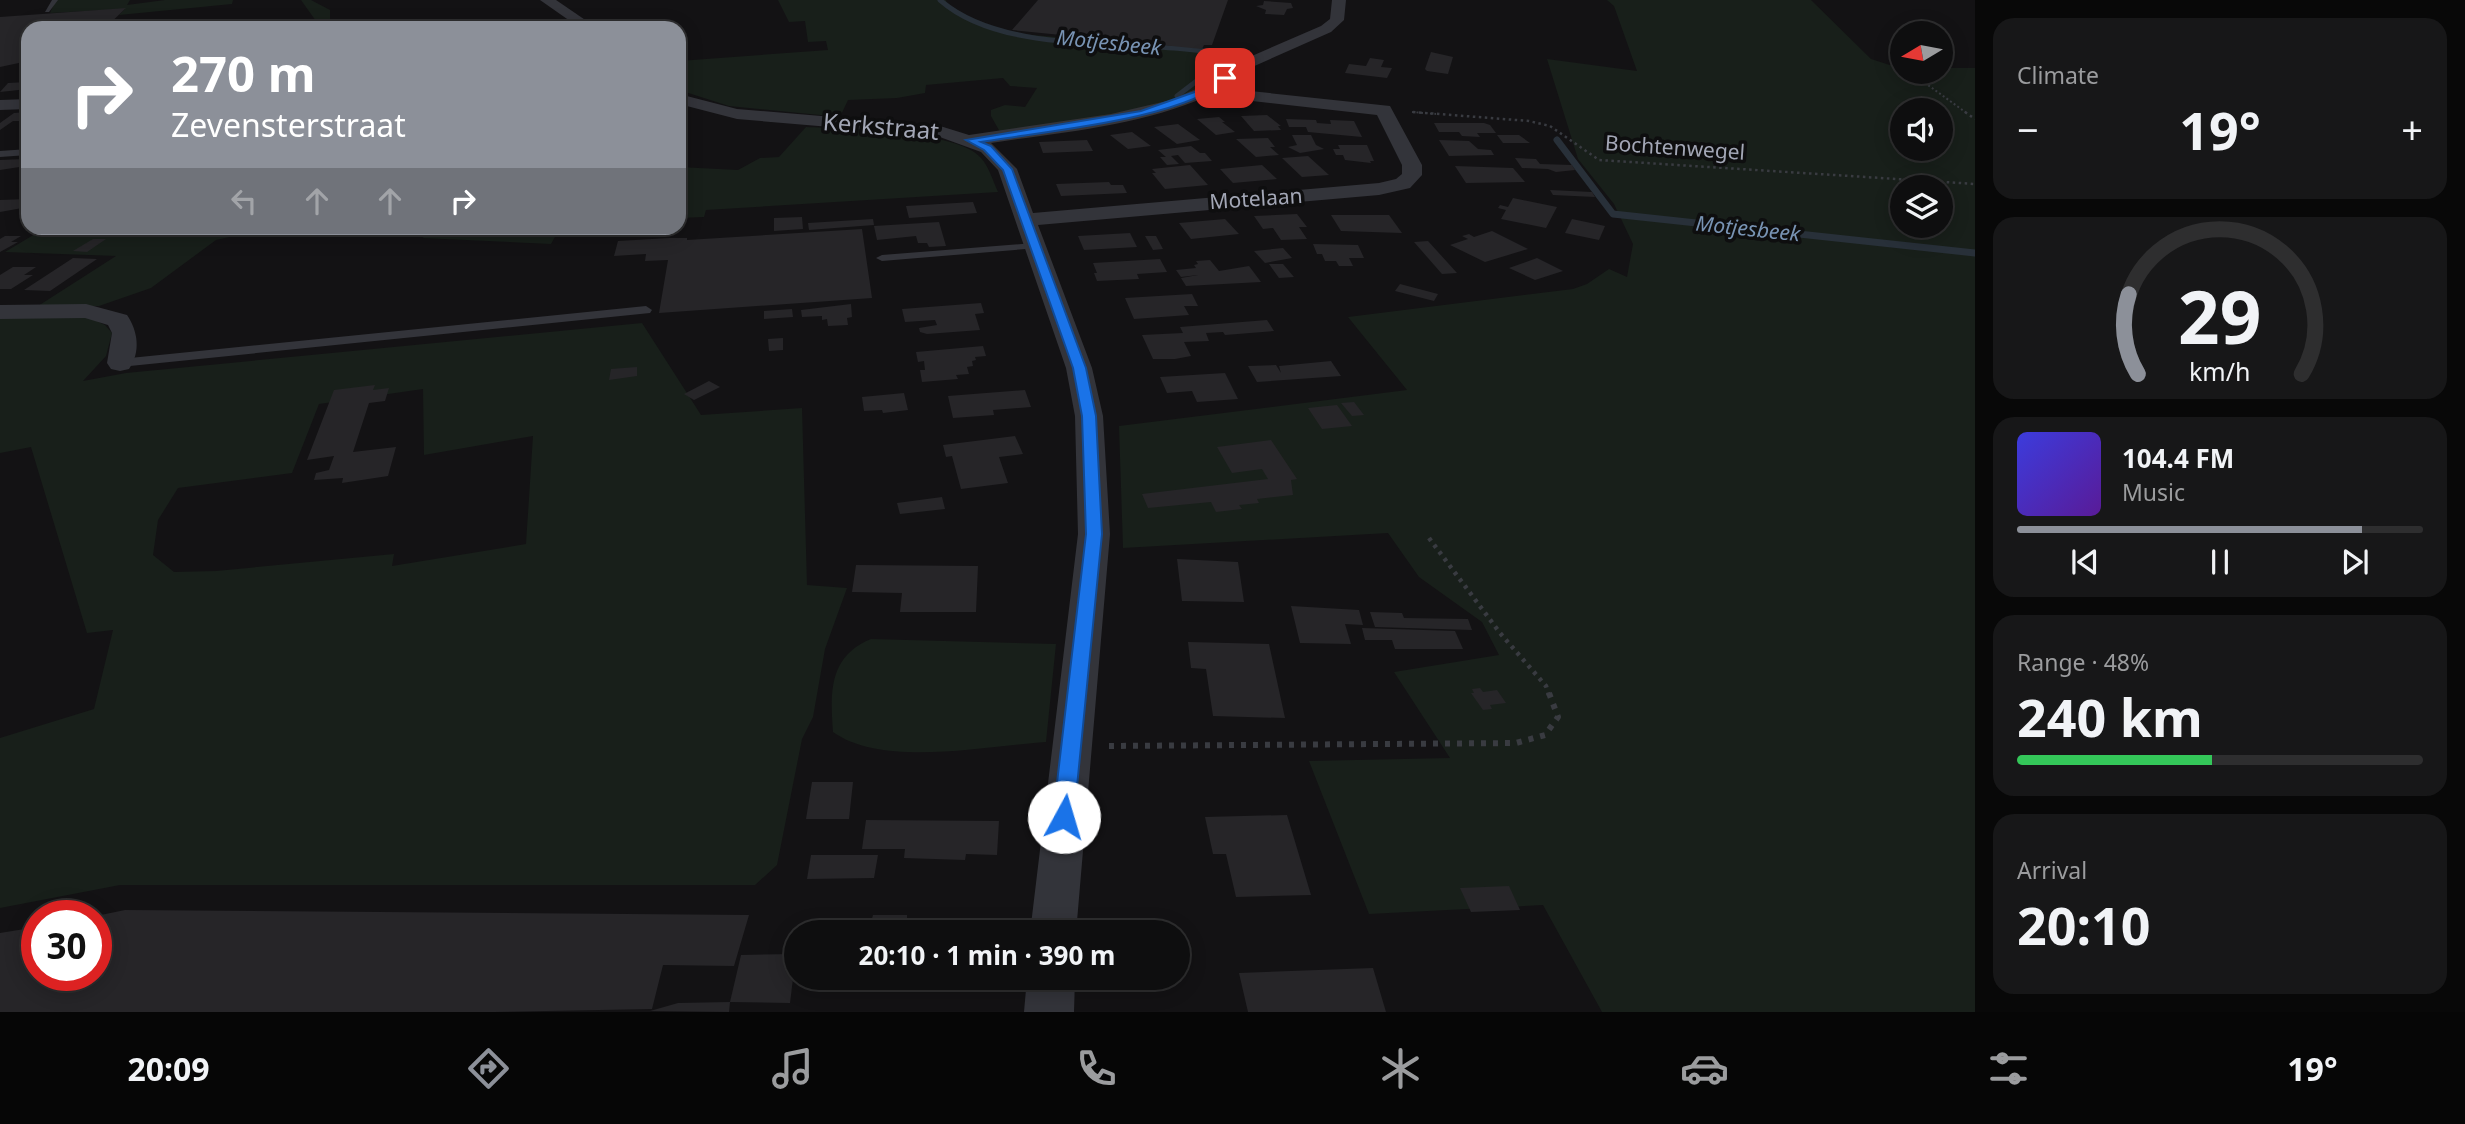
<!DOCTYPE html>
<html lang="en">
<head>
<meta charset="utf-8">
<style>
  body { margin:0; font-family:"Noto Sans",sans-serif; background:#171718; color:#f1f3f6; height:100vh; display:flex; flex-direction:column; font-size:26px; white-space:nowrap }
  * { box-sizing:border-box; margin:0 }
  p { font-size:23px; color:#9b9c9e }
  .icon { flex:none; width:38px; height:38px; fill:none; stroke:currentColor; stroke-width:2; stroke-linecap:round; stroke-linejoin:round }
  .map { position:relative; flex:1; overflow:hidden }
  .panel { display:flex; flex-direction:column; gap:18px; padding:18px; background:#080808; width:490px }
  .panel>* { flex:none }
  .banner { position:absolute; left:21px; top:21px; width:665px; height:214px; border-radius:21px; box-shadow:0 4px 18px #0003,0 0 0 2px #2e2e2f; background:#8c9099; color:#fff; overflow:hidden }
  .needle { width:46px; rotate:260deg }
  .buttons { position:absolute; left:1890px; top:21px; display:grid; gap:14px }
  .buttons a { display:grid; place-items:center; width:63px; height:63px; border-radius:50%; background:#0e0e0f; box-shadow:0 4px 18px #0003,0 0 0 2px #2e2e2f; font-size:35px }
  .speed { position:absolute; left:21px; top:900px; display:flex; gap:14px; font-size:35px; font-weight:700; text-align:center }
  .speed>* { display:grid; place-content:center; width:91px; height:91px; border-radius:50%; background:#0e0e0f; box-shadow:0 4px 18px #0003,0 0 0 2px #2e2e2f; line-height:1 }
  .speed .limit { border:10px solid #d22; background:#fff; color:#111 }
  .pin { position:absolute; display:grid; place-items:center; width:60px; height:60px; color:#fff; margin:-30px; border-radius:14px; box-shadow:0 4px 10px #0006 }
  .me { position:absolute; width:77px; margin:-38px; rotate:6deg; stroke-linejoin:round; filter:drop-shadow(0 0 5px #0008) }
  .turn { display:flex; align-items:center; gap:24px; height:147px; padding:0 35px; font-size:32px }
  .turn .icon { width:91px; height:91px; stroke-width:2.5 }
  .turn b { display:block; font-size:49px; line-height:60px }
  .lanes { display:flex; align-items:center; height:66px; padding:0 35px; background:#0003; justify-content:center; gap:35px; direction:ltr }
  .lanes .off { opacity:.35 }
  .big { font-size:52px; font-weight:700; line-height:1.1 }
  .panel .card { flex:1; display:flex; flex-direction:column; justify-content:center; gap:10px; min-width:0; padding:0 24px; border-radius:21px; background:#171718 }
  .panel .dial { align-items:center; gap:0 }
  .dial svg { height:182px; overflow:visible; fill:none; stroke:#2e2e2f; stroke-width:7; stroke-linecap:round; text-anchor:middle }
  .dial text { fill:#f1f3f6; stroke:none }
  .song { display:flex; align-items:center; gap:21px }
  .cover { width:84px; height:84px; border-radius:10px; background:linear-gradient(135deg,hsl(240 70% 55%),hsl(270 70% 35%)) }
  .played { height:7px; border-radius:4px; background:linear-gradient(90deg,#8c9099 85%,#2e2e2f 85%) }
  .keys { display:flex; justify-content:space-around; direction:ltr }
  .heat { display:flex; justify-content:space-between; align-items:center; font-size:38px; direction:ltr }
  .charge { height:10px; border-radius:5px; background:linear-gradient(90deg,#34c759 48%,#2e2e2f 0) }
  .trip { position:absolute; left:784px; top:920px; width:406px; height:70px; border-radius:35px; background:#0e0e0f; box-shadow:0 4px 18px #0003,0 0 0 2px #2e2e2f; font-weight:700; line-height:70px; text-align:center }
  .tab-bar { display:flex; height:112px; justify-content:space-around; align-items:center; background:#060606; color:#9b9c9e }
  .tab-bar .icon { width:49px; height:49px }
  .tab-bar .on { color:#8c9099 }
  .tab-bar b { font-size:32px; color:#f1f3f6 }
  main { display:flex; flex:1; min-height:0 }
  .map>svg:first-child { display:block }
</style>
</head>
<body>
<main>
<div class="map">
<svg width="1975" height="1012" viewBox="0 0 1975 1012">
  <rect width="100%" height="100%" fill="#131214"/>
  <g fill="#181f1a" fill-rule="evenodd">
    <polygon points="56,0 130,0 127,5 165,0 233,0 232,4 119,15 125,9 50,13"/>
    <polygon points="301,0 311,0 330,10 330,19 357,21 359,26 378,28 321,28"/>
    <path d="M 778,0 L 946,0 L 947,4 L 971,18 L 1009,33 L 1216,51 L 1228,54 L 1238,61 C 1213,78 1188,96 1159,106 C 1109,123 1052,125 1000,132 L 991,116 L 991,110 L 1005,105 L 1025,107 L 1037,88 L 1010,86 L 1003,78 L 926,85 L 925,93 L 897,98 L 848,100 L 840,117 L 729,106 L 679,90 L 679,61 L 828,50 L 826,41 L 808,42 L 805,21 L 789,22 Z"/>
    <path d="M 1607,0 L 1811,0 L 1871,59 L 1902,69 L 1902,72 L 1941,72 L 1941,68 L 1975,68 L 1975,1012 L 1602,1012 L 1543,905 L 1369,914 L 1309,761 L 1450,758 L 1394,672 L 1499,655 L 1482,622 L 1419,577 L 1388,533 L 1123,548 L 1119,426 L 1407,390 L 1348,317 L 1573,289 L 1587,284 L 1609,269 L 1627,277 L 1633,244 L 1614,204 L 1578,159 L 1547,59 L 1637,71 L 1614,6 ZM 1902,110 L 1941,110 L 1941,149 L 1902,149 ZM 1902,187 L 1941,187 L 1941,226 L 1902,226 Z"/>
    <path d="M 806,127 C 843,129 958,130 981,158 C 989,167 993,181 998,192 L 706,210 L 704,217 L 679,218 L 679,167 L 738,170 L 760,158 L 779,157 Z"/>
    <polygon points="45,228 271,228 216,240 151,288 99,306 38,306 116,256 5,252"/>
    <polygon points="439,228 560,228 551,244 422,238"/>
    <path d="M 0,318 L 90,318 L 105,325 L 112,333 L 106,356 L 83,381 L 126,373 L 642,323 L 701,415 L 802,408 L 807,585 L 847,588 L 825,649 L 813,717 L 802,739 L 777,865 L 755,885 L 120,885 L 0,908 L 0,738 L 94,709 L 113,630 L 87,633 L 31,447 L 0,453 ZM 423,389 L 424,455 L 533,436 L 526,544 L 392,566 L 394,554 L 216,571 L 174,572 L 153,555 L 158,520 L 178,488 L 292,473 L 319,404 Z"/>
    <path d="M 871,639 L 1056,644 L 1046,742 C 986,746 883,768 833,732 C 830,692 829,656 871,639 Z"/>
  </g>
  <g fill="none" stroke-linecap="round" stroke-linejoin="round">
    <path stroke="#283039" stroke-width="5" d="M 940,0 C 1006,58 1139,37 1222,54 L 1224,60 L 1177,96"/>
    <polyline stroke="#283039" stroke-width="7" points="1557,140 1613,214 1975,253"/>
  </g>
  <g fill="#262528">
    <polygon points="1038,0 1228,0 1212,45 1204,45 1202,49 1012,30"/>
    <polygon points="1264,1 1291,3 1293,8 1287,9 1284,15 1265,14 1266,10 1256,6 1263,5"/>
    <polygon points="126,8 105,28 28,28 28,61 0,67 0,17"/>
    <polygon points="1431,52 1453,57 1448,74 1427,71 1425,69"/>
    <polygon points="1370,58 1384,60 1381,67 1392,68 1387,78 1345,73 1349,64 1366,66"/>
    <polygon points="28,82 28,89 0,92 8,83"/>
    <polygon points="28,112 26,121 13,121 0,130 0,123 14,113"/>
    <polygon points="1267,115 1281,126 1278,126 1281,130 1254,131 1241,116"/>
    <polygon points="1219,117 1225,122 1222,122 1235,132 1216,135 1197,119"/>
    <polygon points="1286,119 1316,120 1317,123 1331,124 1330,120 1354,121 1362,137 1308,132 1306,127 1289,127"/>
    <polygon points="1434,123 1484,123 1490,125 1496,133 1477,133 1480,137 1462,136 1459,132 1439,132"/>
    <polygon points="1178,124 1200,140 1177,144 1154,127"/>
    <polygon points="1132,132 1151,146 1128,149 1110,135"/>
    <polygon points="1292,135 1311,135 1316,145 1324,149 1300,153 1288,147 1297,145"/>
    <polygon points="1497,135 1519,135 1530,143 1503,143"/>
    <polygon points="1268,138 1275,147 1270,147 1279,155 1256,157 1236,139"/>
    <polygon points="1087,140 1093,151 1043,153 1039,142"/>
    <polygon points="1439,140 1469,141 1478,149 1491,150 1494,155 1449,156"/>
    <polygon points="1338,145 1367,145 1374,161 1370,161 1371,163 1345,160 1343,155 1336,155 1333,149 1340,149"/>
    <polygon points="1191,146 1200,153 1205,153 1212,161 1185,163 1178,155 1171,156 1179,164 1167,165 1160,157 1166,157 1158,150"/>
    <polygon points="1308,156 1329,175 1302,177 1282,158"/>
    <polygon points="1515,158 1536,159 1540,164 1572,165 1575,170 1556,172 1548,169 1522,168"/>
    <polygon points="25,159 28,159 26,166 0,170 0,160"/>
    <polygon points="1190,165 1208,185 1165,189 1152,173 1156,173 1152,169"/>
    <polygon points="1262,165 1277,179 1233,183 1220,169"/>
    <polygon points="1455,166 1513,168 1525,182 1466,183"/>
    <polygon points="1109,182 1111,185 1123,185 1127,193 1061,196 1056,184"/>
    <polygon points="1550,190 1592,192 1595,197 1553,195"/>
    <polygon points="1513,198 1557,207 1546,228 1501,219 1506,210 1498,208 1500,205 1508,207"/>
    <polygon points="28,199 28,207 0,212 0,200"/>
    <polygon points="973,202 977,213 909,218 906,206"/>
    <polygon points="1297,214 1307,227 1299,227 1307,239 1281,240 1273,228 1263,229 1254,216"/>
    <polygon points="1331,215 1389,215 1402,233 1341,231"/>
    <polygon points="802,217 803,229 774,231 774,218"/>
    <polygon points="873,219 874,225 809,230 808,223"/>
    <polygon points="1225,219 1239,234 1191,239 1179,223"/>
    <polygon points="1572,219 1605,226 1599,240 1565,233"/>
    <polygon points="939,222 946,246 929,247 927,243 918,243 916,236 877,240 874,226"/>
    <polygon points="862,229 872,298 659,313 668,260 645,261 646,254 614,256 618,241 669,238 687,238 687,240"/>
    <polygon points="1492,231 1528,249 1485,262 1450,245 1468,239 1462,236 1469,234 1474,237"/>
    <polygon points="1130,233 1137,247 1084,250 1078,236"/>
    <polygon points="5,236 21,236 11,242 18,242 0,252 0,239"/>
    <polygon points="1145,236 1156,236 1163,249 1153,250"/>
    <polygon points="93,239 106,239 87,252 73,251"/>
    <polygon points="1428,241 1457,273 1442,274 1414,242"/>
    <polygon points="1313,244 1358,245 1364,258 1349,258 1353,266 1339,266 1336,261 1325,261 1322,254 1317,254"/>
    <polygon points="1283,248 1292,258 1265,263 1254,251"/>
    <polygon points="73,258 97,259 50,291 24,290"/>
    <polygon points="1537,258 1563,271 1535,280 1509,268"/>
    <polygon points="1160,259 1167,272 1137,274 1139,279 1097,281 1094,273 1097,273 1093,263"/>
    <polygon points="1210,260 1219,271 1249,266 1261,282 1186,286 1181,278 1198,275 1181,277 1176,270 1196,268 1194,265 1198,264 1196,261"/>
    <polygon points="1269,264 1283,264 1294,277 1279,278"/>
    <polygon points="13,267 36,267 24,275 33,275 11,289 0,289 0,275"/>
    <polygon points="1400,284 1438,294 1434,301 1395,291"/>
    <polygon points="1192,294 1198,306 1184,306 1189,315 1134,319 1125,298"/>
    <polygon points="981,303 984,313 975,314 980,330 927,334 920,332 919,328 937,325 935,320 905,322 902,309"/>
    <polygon points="851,304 852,317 847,318 848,325 828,326 827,319 822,320 822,316 802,317 801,310"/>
    <polygon points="792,309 793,317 764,319 764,311"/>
    <polygon points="1267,320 1274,331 1225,335 1223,332 1206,333 1209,341 1184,342 1191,356 1175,359 1153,359 1142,335 1183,333 1180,327"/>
    <polygon points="783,338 783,350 769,351 768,339"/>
    <polygon points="983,346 986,356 975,357 976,360 972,361 973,366 967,367 969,374 956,375 958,379 922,382 920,370 925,370 924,361 918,362 916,352"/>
    <polygon points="1331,361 1341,376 1257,382 1248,366 1276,365 1281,373 1279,366"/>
    <polygon points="637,367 637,376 609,380 611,369"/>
    <polygon points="1225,373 1238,399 1197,402 1192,391 1167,393 1160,377"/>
    <polygon points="709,381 720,387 694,400 684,394"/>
    <polygon points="375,385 373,390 389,388 385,401 369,403 353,452 396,447 388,476 342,483 343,478 314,480 316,473 329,470 334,456 307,460 334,390"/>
    <polygon points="1025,390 1031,407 993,410 994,415 953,418 948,396"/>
    <polygon points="904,393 908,410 883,413 882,410 864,411 862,397"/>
    <polygon points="1354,402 1364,415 1352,416 1341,403"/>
    <polygon points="1337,405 1352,426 1322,429 1308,408"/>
    <polygon points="1015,436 1023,454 999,457 1008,483 961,489 952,456 946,457 943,445"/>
    <polygon points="1271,440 1297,479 1291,480 1293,495 1257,499 1259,503 1239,505 1242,509 1216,512 1211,502 1148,508 1142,494 1268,479 1262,469 1232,473 1217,447"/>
    <polygon points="942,497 945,509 900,514 897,503"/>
    <polygon points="1177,559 1238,562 1244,602 1182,601"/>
    <polygon points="856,565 978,566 976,612 900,612 902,593 852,592"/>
    <polygon points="1291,606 1359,610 1363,625 1345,624 1351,644 1300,643"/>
    <polygon points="1370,612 1402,613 1404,618 1468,619 1472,630 1375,627"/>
    <polygon points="1362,628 1455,631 1463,649 1395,649 1392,640 1365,640"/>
    <polygon points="1188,642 1269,644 1285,718 1213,716 1206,669 1191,668"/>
    <polygon points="1480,688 1483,692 1497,690 1506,703 1490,705 1492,709 1483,710 1471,693 1474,693 1472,689"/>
    <polygon points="812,782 853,782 849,819 806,819"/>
    <polygon points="1287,815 1311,895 1236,897 1226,854 1213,854 1205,817"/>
    <polygon points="866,820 999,821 997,855 966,854 965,860 904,858 905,849 862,849"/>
    <polygon points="811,855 878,855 874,878 807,879"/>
    <polygon points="1509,886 1520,910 1471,912 1460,888"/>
    <polygon points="125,910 749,915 734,966 663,965 652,1009 494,1012 0,1012 0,933 37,927 37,975 96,975 96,916"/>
    <polygon points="873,915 907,915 907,925 938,925 938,933 837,933 837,928 869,929"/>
    <polygon points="796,954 790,1003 730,1002 741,955"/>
    <polygon points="1373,968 1386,1012 1248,1012 1239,973"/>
    <polygon points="730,1002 729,1012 650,1011 678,1003"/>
  </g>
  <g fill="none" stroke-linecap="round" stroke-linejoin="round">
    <g stroke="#393b41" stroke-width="2" stroke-dasharray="2 2.5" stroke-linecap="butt">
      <polyline points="1910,72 1968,114"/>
      <polyline points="1412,112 1436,114"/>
    </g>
    <g stroke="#393b41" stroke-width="2.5" stroke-dasharray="2.5 3.5" stroke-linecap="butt">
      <polyline points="1413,112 1529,121 1550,126 1599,160 1975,184"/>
      <polyline points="1965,112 1975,119"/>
    </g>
    <polyline stroke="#393b41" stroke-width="4.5" stroke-dasharray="3.5 5" stroke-linecap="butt" points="1429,538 1500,633 1546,686 1549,695"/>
    <polyline stroke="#393b41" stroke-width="6" stroke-dasharray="5 7" stroke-linecap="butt" points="1109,746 1516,743 1545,735 1558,717 1549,693"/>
    <g fill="#33343a" fill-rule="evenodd">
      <polygon points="52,0 58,0 49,12 45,12"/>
      <polygon points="28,149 28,155 0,157 0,151"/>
      <polygon points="1034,243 1040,246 1038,248 882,261 876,258 882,255"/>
      <polygon points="646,306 652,310 650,313 120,367 113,363 120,359"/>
    </g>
    <g fill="#33343a" fill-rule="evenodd">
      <polygon points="540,0 556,0 597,28 580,28"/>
      <path d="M 1332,0 L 1346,0 L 1344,20 L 1331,32 L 1250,68 L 1222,88 L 1390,106 L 1422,165 L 1422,175 L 1410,188 L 1379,195 L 1038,225 L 1092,368 L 1103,416 L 1110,534 L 1076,933 L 1030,933 L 1078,534 L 1075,416 L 1066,368 L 998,170 L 981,152 L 937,136 L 737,119 L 679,104 L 679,94 L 737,109 L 940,126 L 969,135 L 1111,114 L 1171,100 L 1200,87 L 1238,62 L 1321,26 L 1330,19 ZM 1208,96 L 1377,115 L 1402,165 L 1402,174 L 1396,179 L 1379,183 L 1033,213 L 1017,169 L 991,143 C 1063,132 1140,126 1208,96 Z"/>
      <polygon points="28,99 28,109 0,110 0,100"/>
      <path d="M 86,304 L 127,315 C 138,331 141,352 129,369 L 120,371 L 111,369 L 107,363 L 112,333 L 108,325 L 85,318 L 0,319 L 0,305 Z"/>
      <polygon points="1027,978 1075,978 1074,1012 1024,1012"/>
    </g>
  </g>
  <path fill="#1a73e8" stroke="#114b97" stroke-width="2" d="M 1222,76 L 1229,78 C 1183,120 1045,131 981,142 L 991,146 L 1012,169 L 1086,368 L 1096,416 L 1102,534 L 1074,817 L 1071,823 L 1064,826 L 1056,823 L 1053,817 L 1086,534 L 1082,416 L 1073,368 L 1003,170 L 984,150 L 966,140 L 1141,111 L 1203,89 Z"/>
  <g text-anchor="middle" stroke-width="7" stroke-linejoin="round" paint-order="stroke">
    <g font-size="21" font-style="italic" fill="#7893b3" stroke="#0e0e0f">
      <text transform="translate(1109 43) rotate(6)" y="7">Motjesbeek</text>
      <text transform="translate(1748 229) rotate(6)" y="7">Motjesbeek</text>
    </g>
    <g font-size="21" fill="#a3a7b6" stroke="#0e0e0f">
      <text transform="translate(1675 148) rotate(4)" y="7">Bochtenwegel</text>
      <text transform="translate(1256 199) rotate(-4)" y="7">Motelaan</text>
    </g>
    <g font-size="24" fill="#a3a7b6" stroke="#0e0e0f">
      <text transform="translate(881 127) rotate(5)" y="8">Kerkstraat</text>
    </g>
  </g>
</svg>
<div class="buttons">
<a><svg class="needle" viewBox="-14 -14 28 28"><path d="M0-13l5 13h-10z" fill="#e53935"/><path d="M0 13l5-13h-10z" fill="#9b9c9e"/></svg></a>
<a><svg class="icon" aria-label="sound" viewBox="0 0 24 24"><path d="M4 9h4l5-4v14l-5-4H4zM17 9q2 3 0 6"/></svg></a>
<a><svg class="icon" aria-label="layers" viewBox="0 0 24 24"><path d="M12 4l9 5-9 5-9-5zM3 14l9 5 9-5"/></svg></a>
</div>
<div class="speed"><div class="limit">30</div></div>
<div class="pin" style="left:1225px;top:78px;background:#d93025"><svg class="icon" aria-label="arrive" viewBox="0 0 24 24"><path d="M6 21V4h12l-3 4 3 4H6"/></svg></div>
<svg class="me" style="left:1064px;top:817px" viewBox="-20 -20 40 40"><circle r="19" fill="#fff"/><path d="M0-13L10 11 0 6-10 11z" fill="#1a73e8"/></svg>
<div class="trip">20:10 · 1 min · 390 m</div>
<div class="banner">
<div class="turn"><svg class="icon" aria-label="right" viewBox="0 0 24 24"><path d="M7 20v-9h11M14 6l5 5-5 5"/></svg><div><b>270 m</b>Zevensterstraat</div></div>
<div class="lanes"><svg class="icon off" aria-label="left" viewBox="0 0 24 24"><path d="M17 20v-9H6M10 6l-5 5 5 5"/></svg><svg class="icon off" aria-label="ahead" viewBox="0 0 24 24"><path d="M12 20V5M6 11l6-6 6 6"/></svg><svg class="icon off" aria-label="ahead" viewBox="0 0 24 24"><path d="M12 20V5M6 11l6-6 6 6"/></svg><svg class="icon" aria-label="right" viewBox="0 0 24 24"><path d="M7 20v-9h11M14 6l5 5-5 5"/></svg></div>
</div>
</div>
<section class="panel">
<div class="card"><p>Climate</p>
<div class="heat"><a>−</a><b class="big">19°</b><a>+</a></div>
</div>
<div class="card dial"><svg viewBox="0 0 100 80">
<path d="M14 69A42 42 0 1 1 86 69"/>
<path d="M14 69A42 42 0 0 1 10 34" stroke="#8c9099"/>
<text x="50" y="56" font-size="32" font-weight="700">29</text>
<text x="50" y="72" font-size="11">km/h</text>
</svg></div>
<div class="card">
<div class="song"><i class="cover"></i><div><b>104.4 FM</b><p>Music</p></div></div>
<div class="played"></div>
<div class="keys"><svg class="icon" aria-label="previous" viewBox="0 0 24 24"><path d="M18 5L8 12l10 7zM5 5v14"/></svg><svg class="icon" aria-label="pause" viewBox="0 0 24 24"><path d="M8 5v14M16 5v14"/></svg><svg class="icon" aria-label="next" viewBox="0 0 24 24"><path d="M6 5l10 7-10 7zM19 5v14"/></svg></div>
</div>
<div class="card"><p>Range · 48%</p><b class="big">240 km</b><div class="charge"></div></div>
<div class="card"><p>Arrival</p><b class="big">20:10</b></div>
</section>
</main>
<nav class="tab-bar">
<b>20:09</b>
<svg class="icon on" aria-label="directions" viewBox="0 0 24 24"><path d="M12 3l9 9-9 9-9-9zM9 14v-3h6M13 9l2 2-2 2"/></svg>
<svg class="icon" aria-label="music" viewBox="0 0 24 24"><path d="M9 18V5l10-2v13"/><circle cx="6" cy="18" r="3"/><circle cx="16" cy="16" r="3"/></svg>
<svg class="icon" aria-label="phone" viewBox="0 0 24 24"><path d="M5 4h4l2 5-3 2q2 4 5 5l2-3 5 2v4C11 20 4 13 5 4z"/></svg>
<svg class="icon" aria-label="climate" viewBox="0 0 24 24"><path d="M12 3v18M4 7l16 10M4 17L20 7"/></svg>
<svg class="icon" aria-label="car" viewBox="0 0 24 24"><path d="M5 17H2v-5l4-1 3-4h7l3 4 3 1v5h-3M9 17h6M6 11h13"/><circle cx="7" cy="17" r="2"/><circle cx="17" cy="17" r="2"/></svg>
<svg class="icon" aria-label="filters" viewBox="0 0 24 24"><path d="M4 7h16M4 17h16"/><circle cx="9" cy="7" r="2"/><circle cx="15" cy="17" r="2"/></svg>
<b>19°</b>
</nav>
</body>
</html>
